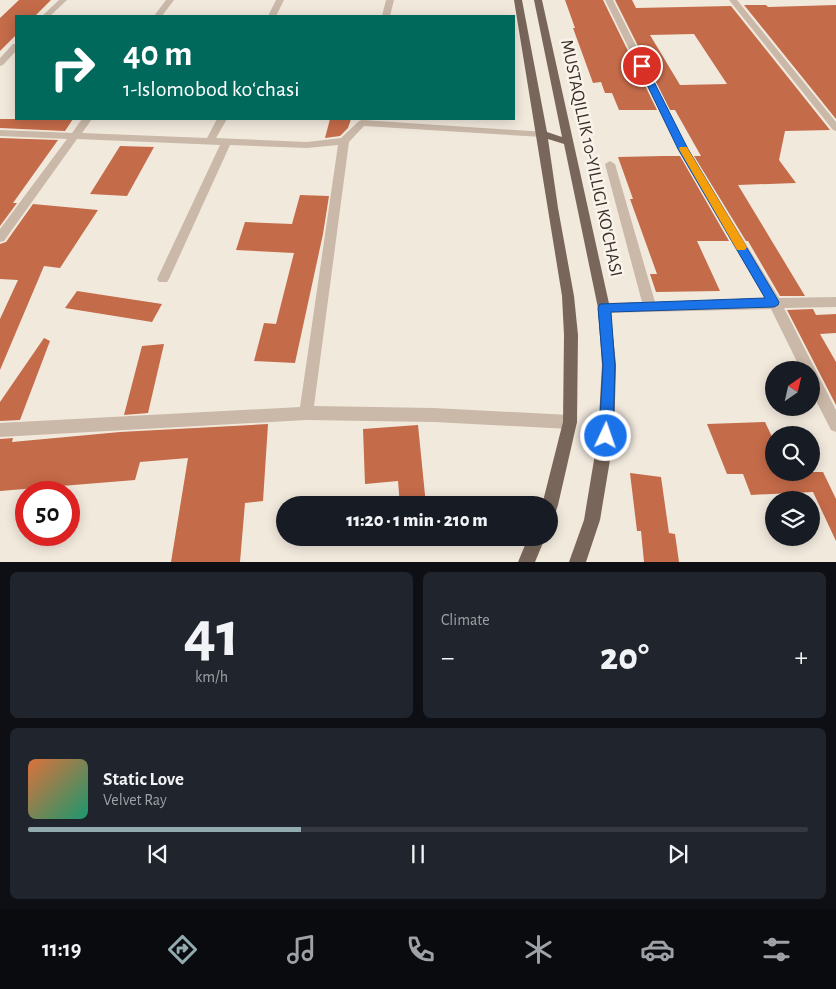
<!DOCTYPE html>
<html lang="en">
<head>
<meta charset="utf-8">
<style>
  body { margin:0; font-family:"Alegreya Sans",sans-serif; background:#20242c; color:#f1f3f6; height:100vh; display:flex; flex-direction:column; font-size:19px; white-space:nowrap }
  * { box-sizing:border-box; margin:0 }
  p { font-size:16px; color:#9ea1a6 }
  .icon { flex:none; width:28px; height:28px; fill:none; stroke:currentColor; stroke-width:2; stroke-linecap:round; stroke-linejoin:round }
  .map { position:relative; height:562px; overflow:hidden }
  .drawer { display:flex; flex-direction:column; gap:10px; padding:10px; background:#0d0f14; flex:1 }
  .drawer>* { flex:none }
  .top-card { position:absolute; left:15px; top:15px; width:500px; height:105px; border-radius:0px; box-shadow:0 2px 12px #0003; background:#00695c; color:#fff; overflow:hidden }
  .needle { width:32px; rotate:34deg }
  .buttons { position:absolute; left:765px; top:361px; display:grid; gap:10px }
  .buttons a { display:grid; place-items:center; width:55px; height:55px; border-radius:50%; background:#171b24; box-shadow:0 2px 12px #0003; font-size:25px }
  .speed { position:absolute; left:15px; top:481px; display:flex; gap:10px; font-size:25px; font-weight:700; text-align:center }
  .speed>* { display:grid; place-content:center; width:65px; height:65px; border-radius:50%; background:#171b24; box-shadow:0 2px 12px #0003; line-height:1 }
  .speed .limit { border:8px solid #d22; background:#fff; color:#111 }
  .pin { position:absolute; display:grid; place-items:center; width:42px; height:42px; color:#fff; margin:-21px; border:2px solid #fff; border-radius:50%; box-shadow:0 1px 5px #0007 }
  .me { position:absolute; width:55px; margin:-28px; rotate:3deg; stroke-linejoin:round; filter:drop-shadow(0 0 4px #0008) }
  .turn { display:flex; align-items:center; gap:18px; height:105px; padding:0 25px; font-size:22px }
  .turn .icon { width:65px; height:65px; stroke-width:2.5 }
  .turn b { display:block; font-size:35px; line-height:42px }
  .big { font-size:38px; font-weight:800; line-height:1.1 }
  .drawer .card { flex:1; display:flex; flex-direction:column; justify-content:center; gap:8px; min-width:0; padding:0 18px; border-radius:8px; background:#20242c }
  .drawer .dial { align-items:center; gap:0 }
  .dial b { font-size:65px; line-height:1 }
  .song { display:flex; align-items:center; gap:15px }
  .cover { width:60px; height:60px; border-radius:8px; background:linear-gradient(135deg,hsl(20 70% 55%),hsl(160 70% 35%)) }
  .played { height:5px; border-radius:2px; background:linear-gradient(90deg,#92abaf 35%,#363941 35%) }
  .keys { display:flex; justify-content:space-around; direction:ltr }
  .heat { display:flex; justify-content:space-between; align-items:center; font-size:28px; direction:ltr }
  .drawer .tiles { flex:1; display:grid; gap:10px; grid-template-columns:1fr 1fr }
  .card:last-child { grid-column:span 2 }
  .trip { position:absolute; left:276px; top:496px; width:282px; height:50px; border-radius:25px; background:#171b24; box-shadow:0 2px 12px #0003; font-weight:800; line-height:50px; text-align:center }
  .menu { display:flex; height:80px; justify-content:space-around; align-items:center; background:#090b0e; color:#9ea1a6 }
  .menu .icon { width:35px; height:35px }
  .menu .active { color:#92abaf }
  .menu b { font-size:22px; color:#f1f3f6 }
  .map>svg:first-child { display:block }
</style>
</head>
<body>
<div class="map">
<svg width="836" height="562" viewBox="0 0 836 562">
  <rect width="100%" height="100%" fill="#f2e9dd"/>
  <g fill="#c46b49" fill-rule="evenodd">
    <polygon points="19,0 51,0 35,16 16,16 16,35 0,51 0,18"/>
    <polygon points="565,0 603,0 657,110 619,110 612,93 605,93 601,82 593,83 573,28 575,28"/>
    <path d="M 615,0 L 632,0 L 636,8 L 731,6 L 830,130 L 785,131 L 779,160 L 796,183 L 738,185 L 805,296 L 780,296 L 748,241 L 746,241 L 694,156 L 701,156 L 675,110 L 670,110 ZM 694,34 L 727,84 L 680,85 L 650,35 Z"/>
    <polygon points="744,5 766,5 768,7 836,5 836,119"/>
    <polygon points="0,119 73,119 65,131 0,128"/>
    <polygon points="330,119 351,119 348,128 340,136 325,138"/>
    <polygon points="0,138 58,140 13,203 17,203 0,226"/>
    <polygon points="120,146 154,147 127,196 90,194"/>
    <polygon points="663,156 680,156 729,241 697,241 720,291 656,292 650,274 657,274 630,199 633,199 618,157"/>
    <polygon points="300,195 329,196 323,234 295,363 254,361 264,323 276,324 294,253 236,250 245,222 292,224"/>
    <polygon points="33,204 98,210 60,268 44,266 0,370 0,319 18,280 0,279 0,244 6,242"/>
    <polygon points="77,291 162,304 152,322 65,308"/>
    <polygon points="813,309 816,315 836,314 836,333 820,334 836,362 836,405 787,310"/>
    <polygon points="44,338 50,341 20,420 0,421 0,402"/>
    <polygon points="164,344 148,413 124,415 142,346"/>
    <polygon points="765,422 774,441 774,472 823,472 836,499 836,541 813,492 751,495 743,474 727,474 707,424"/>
    <polygon points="268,424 263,501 245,503 240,562 171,562 188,458 140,462 135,480 0,491 0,439 13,438 12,442 120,432"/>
    <polygon points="418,425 426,505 400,505 398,481 365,484 363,429"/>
    <polygon points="630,473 661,477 669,533 675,534 679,562 644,562 641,531 637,531"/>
  </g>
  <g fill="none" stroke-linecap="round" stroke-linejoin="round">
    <g fill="#cab9a9" fill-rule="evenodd">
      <polygon points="59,0 67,0 50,16 42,16"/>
      <polygon points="166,0 174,0 162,16 154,16"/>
      <polygon points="276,0 284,0 276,16 268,16"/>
      <polygon points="386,0 394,0 390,16 382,16"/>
      <polygon points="605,0 613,0 688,149 779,298 836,297 836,307 784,308 836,410 836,432 831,430 811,391 811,370 801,370 771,309 604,313 599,312 598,308 599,304 604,303 642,302 605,164 610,161 615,164 655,302 765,299 678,149"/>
      <polygon points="729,0 737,0 836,122 836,131 833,130"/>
      <polygon points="13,44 16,44 16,51 3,65 0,66 0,58"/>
      <polygon points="82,119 92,119 82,133 207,138 217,119 227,119 216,138 307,142 341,138 359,121 362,120 546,132 547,134 542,137 364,126 349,142 314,406 434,408 570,415 575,417 577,422 575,427 570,429 434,422 306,420 0,437 0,423 300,407 338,145 307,148 230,145 169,279 167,282 159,282 157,279 220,145 77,139 4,241 0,242 0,229 67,139 0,136 0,130 72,133"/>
    </g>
    <g fill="#79665a" fill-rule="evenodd">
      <polygon points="514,0 522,0 547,132 562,137 534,0 542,0 610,308 616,365 614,436 600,520 586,562 569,562 584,520 598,436 602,365 598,308 564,144 548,139 558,208 574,296 578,335 577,422 558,505 556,511 550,513 550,505 542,505 563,422 564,335 562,296"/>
      <polygon points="528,538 545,538 535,562 518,562"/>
    </g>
  </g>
  <polygon fill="#1a73e8" stroke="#114b97" points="639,64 646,66 688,149 779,302 778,305 774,307 611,312 615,366 613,436 611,440 606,442 601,440 599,436 603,366 598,308 600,304 765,298 678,149 638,66"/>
  <polygon fill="#f59e0b" points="680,147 687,147 688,149 745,244 747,247 745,250 737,250 679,149"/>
  <g text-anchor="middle" stroke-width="5" stroke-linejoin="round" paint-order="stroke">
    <g font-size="18" fill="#372e29" stroke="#faf3ea">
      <text transform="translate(592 158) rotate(78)" y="6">MUSTAQILLIK 10-YILLIGI KO'CHASI</text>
    </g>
  </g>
</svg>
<div class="buttons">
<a><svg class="needle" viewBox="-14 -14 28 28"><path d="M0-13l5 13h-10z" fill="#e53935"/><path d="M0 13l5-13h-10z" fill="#9ea1a6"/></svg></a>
<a><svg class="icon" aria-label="search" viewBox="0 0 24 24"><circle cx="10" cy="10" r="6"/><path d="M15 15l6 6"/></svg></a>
<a><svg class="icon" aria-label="layers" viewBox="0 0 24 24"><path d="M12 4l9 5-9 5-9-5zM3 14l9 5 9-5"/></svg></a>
</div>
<div class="speed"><div class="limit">50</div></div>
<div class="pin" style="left:642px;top:66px;background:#d93025"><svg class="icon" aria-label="arrive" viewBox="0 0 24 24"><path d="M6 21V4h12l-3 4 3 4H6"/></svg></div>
<svg class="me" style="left:606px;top:436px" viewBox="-20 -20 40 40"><circle r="17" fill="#1a73e8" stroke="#fff" stroke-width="3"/><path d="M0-11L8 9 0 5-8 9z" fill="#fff"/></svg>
<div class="trip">11:20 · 1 min · 210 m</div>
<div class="top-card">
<div class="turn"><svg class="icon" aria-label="right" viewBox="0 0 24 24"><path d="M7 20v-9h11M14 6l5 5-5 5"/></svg><div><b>40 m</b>1-Islomobod koʻchasi</div></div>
</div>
</div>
<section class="drawer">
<div class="tiles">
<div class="card dial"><b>41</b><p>km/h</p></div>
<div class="card"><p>Climate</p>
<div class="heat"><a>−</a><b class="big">20°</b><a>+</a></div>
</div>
<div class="card">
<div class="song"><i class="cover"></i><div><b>Static Love</b><p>Velvet Ray</p></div></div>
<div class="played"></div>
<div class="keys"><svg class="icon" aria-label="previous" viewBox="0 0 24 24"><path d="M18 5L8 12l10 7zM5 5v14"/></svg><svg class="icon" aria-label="pause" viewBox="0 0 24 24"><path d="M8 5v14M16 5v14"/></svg><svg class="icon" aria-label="next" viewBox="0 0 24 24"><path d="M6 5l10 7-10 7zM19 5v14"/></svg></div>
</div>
</div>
</section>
<nav class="menu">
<b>11:19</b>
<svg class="icon active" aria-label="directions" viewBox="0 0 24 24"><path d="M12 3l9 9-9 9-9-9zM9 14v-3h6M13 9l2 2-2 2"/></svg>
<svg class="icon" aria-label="music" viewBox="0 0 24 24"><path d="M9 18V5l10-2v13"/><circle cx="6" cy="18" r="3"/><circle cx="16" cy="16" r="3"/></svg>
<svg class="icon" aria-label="phone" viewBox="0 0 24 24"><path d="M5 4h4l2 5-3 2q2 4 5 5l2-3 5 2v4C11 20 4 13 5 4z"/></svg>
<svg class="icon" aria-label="climate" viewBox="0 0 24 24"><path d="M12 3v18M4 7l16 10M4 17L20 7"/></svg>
<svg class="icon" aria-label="car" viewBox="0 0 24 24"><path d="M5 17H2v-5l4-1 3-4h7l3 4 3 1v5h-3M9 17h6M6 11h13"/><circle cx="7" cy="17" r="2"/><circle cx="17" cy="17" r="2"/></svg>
<svg class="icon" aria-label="filters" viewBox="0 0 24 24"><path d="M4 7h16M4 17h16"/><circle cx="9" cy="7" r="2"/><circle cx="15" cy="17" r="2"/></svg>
</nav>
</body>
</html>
